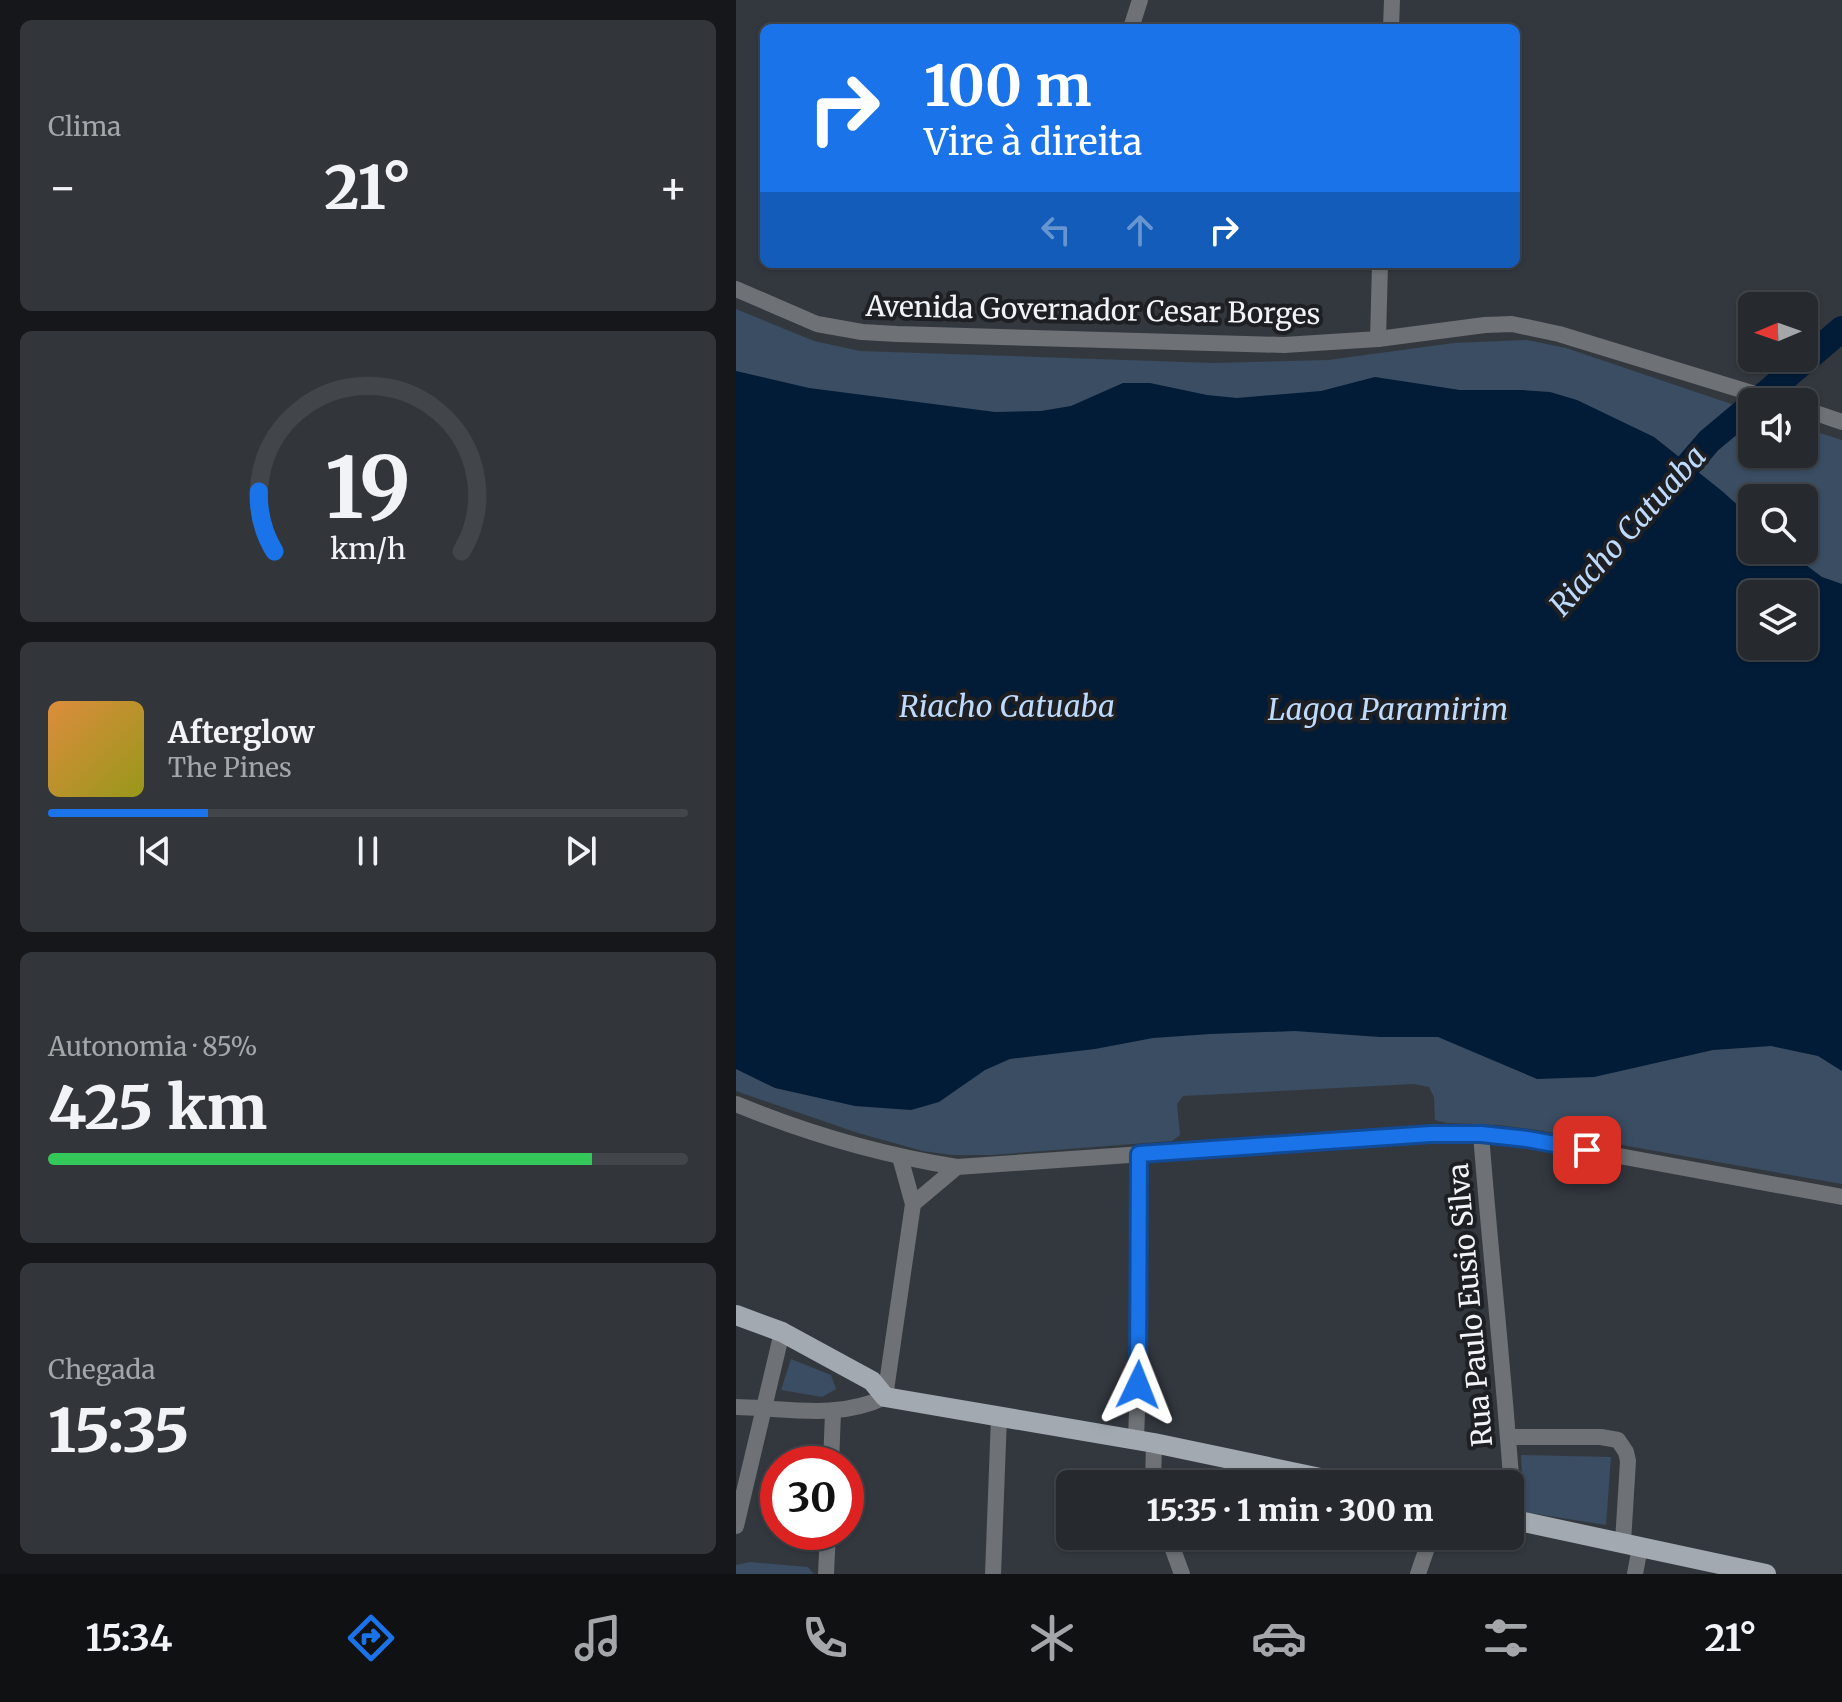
<!DOCTYPE html>
<html lang="pt">
<head>
<meta charset="utf-8">
<style>
  body { margin:0; font-family:Merriweather,serif; background:#32363b; color:#f1f3f6; height:100vh; display:flex; flex-direction:column; font-size:30px; white-space:nowrap }
  * { box-sizing:border-box; margin:0 }
  p { font-size:26px; color:#a4a7aa }
  .icon { flex:none; width:44px; height:44px; fill:none; stroke:currentColor; stroke-width:2; stroke-linecap:round; stroke-linejoin:round }
  .map { position:relative; flex:1; overflow:hidden }
  .side { display:flex; flex-direction:column; gap:20px; padding:20px; background:#15171a; width:736px }
  .side>* { flex:none }
  .hud { position:absolute; left:24px; top:24px; width:760px; height:244px; border-radius:12px; box-shadow:0 2px 6px #0004,0 0 0 2px #42464b; background:#1a73e8; color:#fff; overflow:hidden }
  .needle { width:52px; rotate:268deg }
  .fabs { position:absolute; left:1002px; top:292px; display:grid; gap:16px }
  .fabs a { display:grid; place-items:center; width:80px; height:80px; border-radius:12px; background:#262a2f; box-shadow:0 2px 6px #0004,0 0 0 2px #42464b; font-size:40px }
  .speed { position:absolute; left:24px; top:1446px; display:flex; gap:16px; font-size:40px; font-weight:700; text-align:center }
  .speed>* { display:grid; place-content:center; width:104px; height:104px; border-radius:50%; background:#262a2f; box-shadow:0 2px 6px #0004,0 0 0 2px #42464b; line-height:1 }
  .speed .limit { border:12px solid #d22; background:#fff; color:#111 }
  .pin { position:absolute; display:grid; place-items:center; width:68px; height:68px; color:#fff; margin:-34px; border-radius:16px; box-shadow:0 4px 12px #0006 }
  .me { position:absolute; width:88px; margin:-44px; rotate:2deg; stroke-linejoin:round; filter:drop-shadow(0 0 6px #0008) }
  .turn { display:flex; align-items:center; gap:28px; height:168px; padding:0 32px; font-size:36px }
  .turn .icon { width:104px; height:104px; stroke-width:2.5 }
  .turn b { display:block; font-size:56px; line-height:68px }
  .lanes { display:flex; align-items:center; height:76px; padding:0 32px; background:#0003; justify-content:center; gap:40px; direction:ltr }
  .lanes .off { opacity:.35 }
  .big { font-size:60px; font-weight:800; line-height:1.1 }
  .side .tile { flex:1; display:flex; flex-direction:column; justify-content:center; gap:12px; min-width:0; padding:0 28px; border-radius:12px; background:#32363b }
  .side .dial { align-items:center; gap:0 }
  .dial svg { height:208px; overflow:visible; fill:none; stroke:#42464b; stroke-width:7; stroke-linecap:round; text-anchor:middle }
  .dial text { fill:#f1f3f6; stroke:none }
  .song { display:flex; align-items:center; gap:24px }
  .cover { width:96px; height:96px; border-radius:12px; background:linear-gradient(135deg,hsl(30 70% 55%),hsl(60 70% 35%)) }
  .played { height:8px; border-radius:4px; background:linear-gradient(90deg,#1a73e8 25%,#42464b 25%) }
  .keys { display:flex; justify-content:space-around; direction:ltr }
  .heat { display:flex; justify-content:space-between; align-items:center; font-size:44px; direction:ltr }
  .charge { height:12px; border-radius:6px; background:linear-gradient(90deg,#34c759 85%,#42464b 0) }
  .trip { position:absolute; left:320px; top:1470px; width:468px; height:80px; border-radius:12px; background:#262a2f; box-shadow:0 2px 6px #0004,0 0 0 2px #42464b; font-weight:800; line-height:80px; text-align:center }
  .menu { display:flex; height:128px; justify-content:space-around; align-items:center; background:#0f1113; color:#a4a7aa }
  .menu .icon { width:56px; height:56px }
  .menu .selected { color:#1a73e8 }
  .menu b { font-size:36px; color:#f1f3f6 }
  main { display:flex; flex:1; min-height:0 }
  .map>svg:first-child { display:block }
</style>
</head>
<body>
<main>
<section class="side">
<div class="tile"><p>Clima</p>
<div class="heat"><a>−</a><b class="big">21°</b><a>+</a></div>
</div>
<div class="tile dial"><svg viewBox="0 0 100 80">
<path d="M14 69A42 42 0 1 1 86 69"/>
<path d="M14 69A42 42 0 0 1 8 46" stroke="#1a73e8"/>
<text x="50" y="56" font-size="32" font-weight="700">19</text>
<text x="50" y="72" font-size="11">km/h</text>
</svg></div>
<div class="tile">
<div class="song"><i class="cover"></i><div><b>Afterglow</b><p>The Pines</p></div></div>
<div class="played"></div>
<div class="keys"><svg class="icon" aria-label="previous" viewBox="0 0 24 24"><path d="M18 5L8 12l10 7zM5 5v14"/></svg><svg class="icon" aria-label="pause" viewBox="0 0 24 24"><path d="M8 5v14M16 5v14"/></svg><svg class="icon" aria-label="next" viewBox="0 0 24 24"><path d="M6 5l10 7-10 7zM19 5v14"/></svg></div>
</div>
<div class="tile"><p>Autonomia · 85%</p><b class="big">425 km</b><div class="charge"></div></div>
<div class="tile"><p>Chegada</p><b class="big">15:35</b></div>
</section>
<div class="map">
<svg width="1106" height="1574" viewBox="0 0 1106 1574">
  <rect width="100%" height="100%" fill="#33383f"/>
  <g fill="#3a4d62" fill-rule="evenodd">
    <path d="M 0,309 L 78,341 L 124,351 L 477,363 L 592,360 L 718,343 L 791,340 L 830,348 L 1016,411 L 1016,454 L 1068,454 L 1068,428 L 1106,440 L 1106,1184 L 801,1130 L 762,1125 L 711,1123 L 699,1120 L 698,1097 L 693,1087 L 678,1084 L 447,1096 L 441,1104 L 444,1135 L 436,1141 L 255,1155 L 216,1155 L 187,1151 L 122,1133 L 0,1091 ZM 1016,498 L 1068,498 L 1068,550 L 1016,550 ZM 1016,594 L 1068,594 L 1068,646 L 1016,646 Z"/>
    <polygon points="55,1359 95,1375 100,1389 86,1397 45,1390"/>
    <polygon points="785,1455 875,1457 870,1525 788,1512"/>
    <polygon points="14,1562 72,1567 78,1574 0,1574 0,1565"/>
  </g>
  <path fill="#021b37" fill-rule="evenodd" d="M 0,371 L 73,388 L 259,412 L 305,411 L 335,406 L 387,383 L 414,383 L 471,395 L 501,398 L 585,391 L 639,377 L 724,390 L 786,390 L 814,392 L 841,400 L 918,437 L 986,491 L 1016,518 L 1016,550 L 1050,550 L 1086,577 L 1106,584 L 1106,1071 L 1082,1056 L 1035,1046 L 977,1050 L 858,1077 L 801,1079 L 702,1037 L 644,1037 L 559,1031 L 474,1034 L 417,1038 L 359,1049 L 274,1059 L 249,1070 L 203,1102 L 175,1110 L 119,1106 L 39,1088 L 0,1069 ZM 1016,594 L 1068,594 L 1068,646 L 1016,646 Z"/>
  <g fill="none" stroke-linecap="round" stroke-linejoin="round">
    <g stroke="#021b37" stroke-width="26">
      <polyline points="1020,402 1106,329"/>
      <polyline points="931,490 973,441 1016,405"/>
    </g>
    <g stroke="#6e7175" stroke-width="16">
      <polyline points="395,28 404,0"/>
      <polyline points="655,28 656,0"/>
      <polyline points="0,289 81,324 126,332 161,334 548,345 642,339 749,325 776,324 823,334 1045,402"/>
      <polyline points="642,339 644,264"/>
      <polyline points="1068,409 1106,422"/>
      <path d="M 0,1104 C 70,1133 146,1155 221,1167 L 695,1134 L 745,1134 L 791,1139 L 1106,1197"/>
      <path d="M 745,1134 C 755,1263 770,1391 778,1520"/>
      <polyline points="177,1204 221,1167"/>
      <path d="M 0,1407 C 51,1408 102,1420 149,1397 L 177,1204 L 164,1157"/>
      <polyline points="773,1437 865,1437 882,1440 890,1452 892,1461 887,1542"/>
      <polyline points="400,1439 404,1330 403,1154"/>
      <polyline points="95,1464 97,1412"/>
      <polyline points="417,1484 418,1443"/>
      <polyline points="0,1526 46,1332"/>
      <polyline points="432,1536 446,1574"/>
      <polyline points="90,1574 92,1532"/>
      <polyline points="257,1574 263,1417"/>
      <polyline points="682,1574 695,1536"/>
      <polyline points="899,1574 904,1547"/>
    </g>
    <g stroke="#a3a9b0" stroke-width="20">
      <polyline points="0,1315 46,1332 136,1381 149,1397 418,1443 613,1484"/>
      <polyline points="774,1519 1030,1574"/>
    </g>
  </g>
  <g fill="none" stroke-linecap="round" stroke-linejoin="round">
    <defs>
      <polyline id="route" points="402,1385 403,1154 695,1134 745,1134 791,1139 851,1150"/>
    </defs>
    <use href="#route" stroke="#114b97" stroke-width="20"/>
    <use href="#route" stroke="#1a73e8" stroke-width="14"/>
  </g>
  <g text-anchor="middle" stroke-width="8" stroke-linejoin="round" paint-order="stroke">
    <g font-size="28" fill="#f0f3f8" stroke="#1d1f23">
      <text transform="translate(357 310) rotate(1)" y="10">Avenida Governador Cesar Borges</text>
      <text transform="translate(734 1305) rotate(-95)" y="10">Rua Paulo Eusio Silva</text>
    </g>
    <g font-size="30" font-style="italic" fill="#bedafc" stroke="#1d1f23">
      <text transform="translate(892 531) rotate(-48)" y="10">Riacho Catuaba</text>
      <text x="271" y="717">Riacho Catuaba</text>
      <text x="652" y="720">Lagoa Paramirim</text>
    </g>
  </g>
</svg>
<div class="fabs">
<a><svg class="needle" viewBox="-14 -14 28 28"><path d="M0-13l5 13h-10z" fill="#e53935"/><path d="M0 13l5-13h-10z" fill="#a4a7aa"/></svg></a>
<a><svg class="icon" aria-label="sound" viewBox="0 0 24 24"><path d="M4 9h4l5-4v14l-5-4H4zM17 9q2 3 0 6"/></svg></a>
<a><svg class="icon" aria-label="search" viewBox="0 0 24 24"><circle cx="10" cy="10" r="6"/><path d="M15 15l6 6"/></svg></a>
<a><svg class="icon" aria-label="layers" viewBox="0 0 24 24"><path d="M12 4l9 5-9 5-9-5zM3 14l9 5 9-5"/></svg></a>
</div>
<div class="speed"><div class="limit">30</div></div>
<div class="pin" style="left:851px;top:1150px;background:#d93025"><svg class="icon" aria-label="arrive" viewBox="0 0 24 24"><path d="M6 21V4h12l-3 4 3 4H6"/></svg></div>
<svg class="me" style="left:402px;top:1385px" viewBox="-20 -20 40 40"><path d="M0-17L14 15 0 8-14 15z" fill="#1a73e8" stroke="#fff" stroke-width="4"/></svg>
<div class="trip">15:35 · 1 min · 300 m</div>
<div class="hud">
<div class="turn"><svg class="icon" aria-label="right" viewBox="0 0 24 24"><path d="M7 20v-9h11M14 6l5 5-5 5"/></svg><div><b>100 m</b>Vire à direita</div></div>
<div class="lanes"><svg class="icon off" aria-label="left" viewBox="0 0 24 24"><path d="M17 20v-9H6M10 6l-5 5 5 5"/></svg><svg class="icon off" aria-label="ahead" viewBox="0 0 24 24"><path d="M12 20V5M6 11l6-6 6 6"/></svg><svg class="icon" aria-label="right" viewBox="0 0 24 24"><path d="M7 20v-9h11M14 6l5 5-5 5"/></svg></div>
</div>
</div>
</main>
<nav class="menu">
<b>15:34</b>
<svg class="icon selected" aria-label="directions" viewBox="0 0 24 24"><path d="M12 3l9 9-9 9-9-9zM9 14v-3h6M13 9l2 2-2 2"/></svg>
<svg class="icon" aria-label="music" viewBox="0 0 24 24"><path d="M9 18V5l10-2v13"/><circle cx="6" cy="18" r="3"/><circle cx="16" cy="16" r="3"/></svg>
<svg class="icon" aria-label="phone" viewBox="0 0 24 24"><path d="M5 4h4l2 5-3 2q2 4 5 5l2-3 5 2v4C11 20 4 13 5 4z"/></svg>
<svg class="icon" aria-label="climate" viewBox="0 0 24 24"><path d="M12 3v18M4 7l16 10M4 17L20 7"/></svg>
<svg class="icon" aria-label="car" viewBox="0 0 24 24"><path d="M5 17H2v-5l4-1 3-4h7l3 4 3 1v5h-3M9 17h6M6 11h13"/><circle cx="7" cy="17" r="2"/><circle cx="17" cy="17" r="2"/></svg>
<svg class="icon" aria-label="filters" viewBox="0 0 24 24"><path d="M4 7h16M4 17h16"/><circle cx="9" cy="7" r="2"/><circle cx="15" cy="17" r="2"/></svg>
<b>21°</b>
</nav>
</body>
</html>
